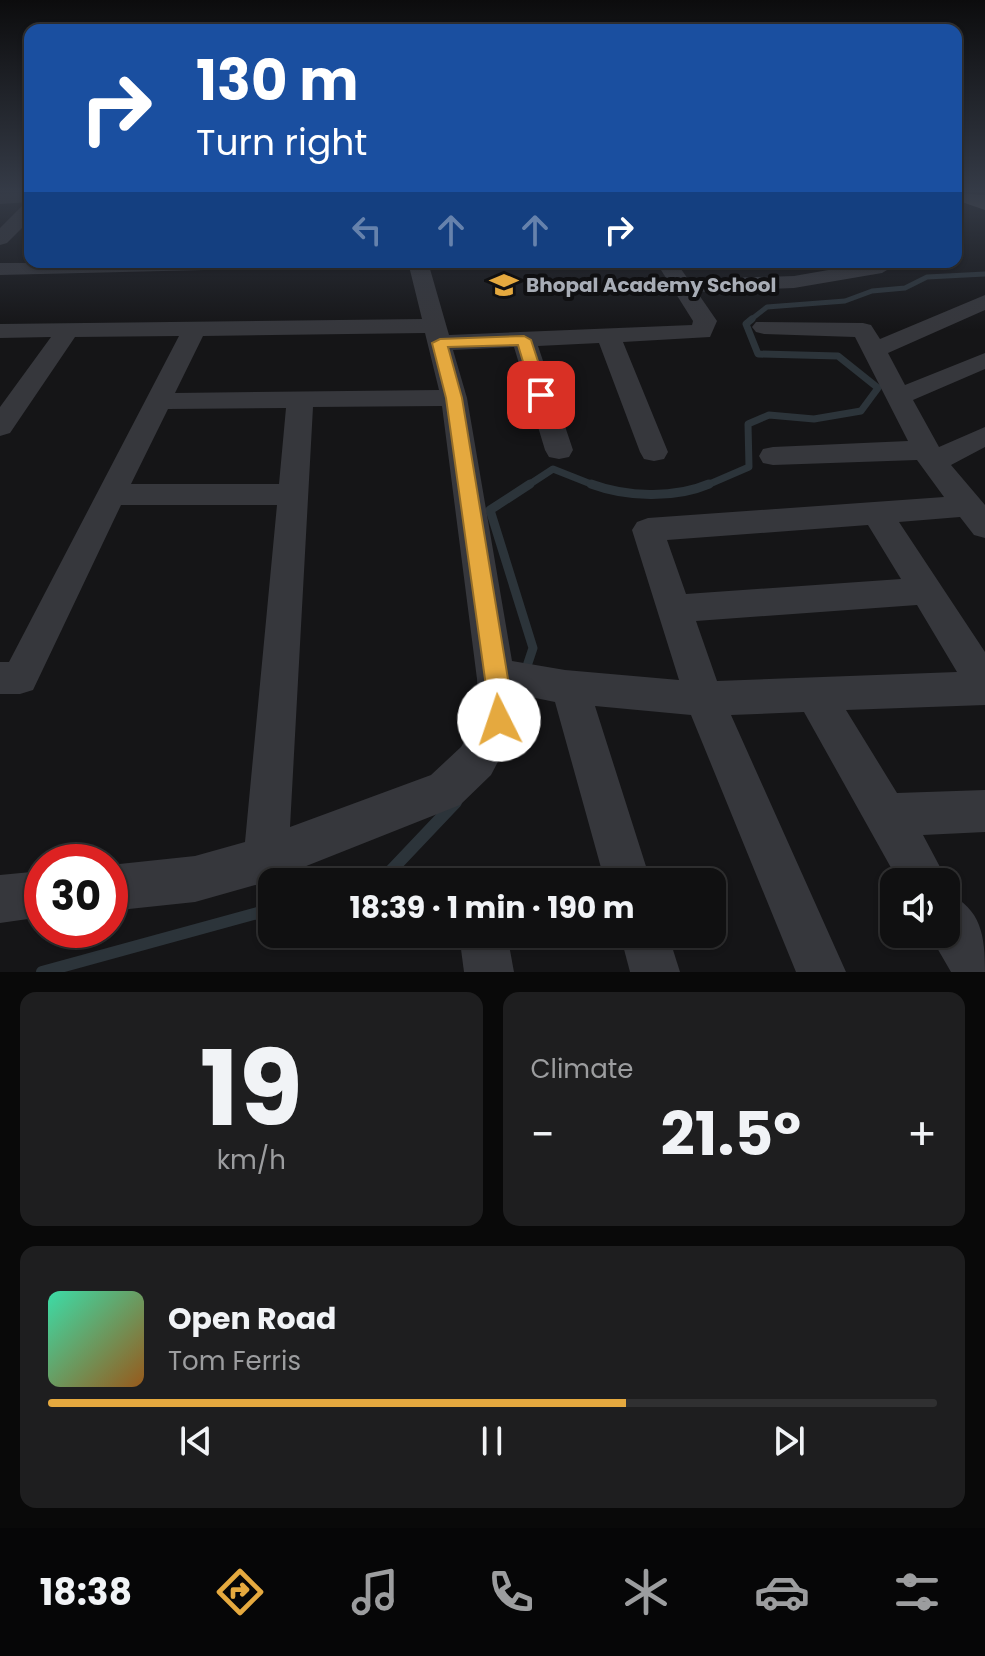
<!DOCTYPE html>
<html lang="en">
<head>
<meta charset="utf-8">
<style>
  body { margin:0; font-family:Poppins,sans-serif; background:#1e1e1f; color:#f1f3f6; height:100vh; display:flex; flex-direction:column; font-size:30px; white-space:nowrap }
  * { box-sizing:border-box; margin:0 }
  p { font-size:26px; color:#9c9d9f }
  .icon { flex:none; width:44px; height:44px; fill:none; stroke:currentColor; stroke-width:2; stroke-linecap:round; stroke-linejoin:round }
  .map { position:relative; height:972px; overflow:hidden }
  .sheet { display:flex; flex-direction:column; gap:20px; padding:20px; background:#090909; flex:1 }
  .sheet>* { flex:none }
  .banner { position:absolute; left:24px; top:24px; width:938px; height:244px; border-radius:16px; box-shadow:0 2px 6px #0004,0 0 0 2px #303031; background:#1a4fa0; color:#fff; overflow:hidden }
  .fabs { position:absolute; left:880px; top:868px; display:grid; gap:16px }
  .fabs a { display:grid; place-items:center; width:80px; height:80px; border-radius:16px; background:#101011; box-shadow:0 2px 6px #0004,0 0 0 2px #303031; font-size:40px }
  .speed { position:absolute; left:24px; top:844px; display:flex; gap:16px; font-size:40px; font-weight:700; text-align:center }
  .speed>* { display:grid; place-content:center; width:104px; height:104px; border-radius:50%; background:#101011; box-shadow:0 2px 6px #0004,0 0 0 2px #303031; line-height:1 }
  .speed .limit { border:12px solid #d22; background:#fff; color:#111 }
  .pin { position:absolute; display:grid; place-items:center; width:68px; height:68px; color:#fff; margin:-34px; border-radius:16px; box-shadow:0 4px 12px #0006 }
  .me { position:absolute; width:88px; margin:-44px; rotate:356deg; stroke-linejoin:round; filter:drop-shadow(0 0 6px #0008) }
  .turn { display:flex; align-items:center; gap:28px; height:168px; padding:0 40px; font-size:36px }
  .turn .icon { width:104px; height:104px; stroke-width:2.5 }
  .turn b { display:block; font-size:56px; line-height:68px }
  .lanes { display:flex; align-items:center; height:76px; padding:0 40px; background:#0003; justify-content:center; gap:40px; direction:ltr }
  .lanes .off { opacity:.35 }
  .big { font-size:60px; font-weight:700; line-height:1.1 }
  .sheet .card { flex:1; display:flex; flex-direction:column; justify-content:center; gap:12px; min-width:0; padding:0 28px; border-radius:16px; background:#1e1e1f }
  .sheet .dial { align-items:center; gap:0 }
  .dial b { font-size:104px; line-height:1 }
  .song { display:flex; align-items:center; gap:24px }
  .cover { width:96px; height:96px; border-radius:12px; background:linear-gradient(135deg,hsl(160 70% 55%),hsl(30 70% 35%)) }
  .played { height:8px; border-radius:4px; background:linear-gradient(90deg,#e5a93f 65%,#303031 65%) }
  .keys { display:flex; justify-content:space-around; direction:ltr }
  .heat { display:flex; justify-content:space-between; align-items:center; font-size:44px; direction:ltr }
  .sheet .tiles { flex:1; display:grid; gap:20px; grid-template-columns:1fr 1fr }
  .card:last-child { grid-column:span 2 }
  .trip { position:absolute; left:258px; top:868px; width:468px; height:80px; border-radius:16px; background:#101011; box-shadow:0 2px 6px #0004,0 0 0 2px #303031; font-weight:700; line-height:80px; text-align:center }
  .tabs { display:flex; height:128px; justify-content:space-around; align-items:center; background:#060607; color:#9c9d9f }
  .tabs .icon { width:56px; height:56px }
  .tabs .selected { color:#e5a93f }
  .tabs b { font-size:36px; color:#f1f3f6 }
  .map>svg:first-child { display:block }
</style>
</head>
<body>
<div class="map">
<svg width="985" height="972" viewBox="0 0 985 972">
  <rect width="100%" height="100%" fill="#151517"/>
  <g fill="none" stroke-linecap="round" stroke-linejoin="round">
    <polyline stroke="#2c343a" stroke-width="5" points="749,321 767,307 845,301 872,291 905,288 927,277 985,274"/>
    <g stroke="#2c343a" stroke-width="7">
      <polyline points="527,486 553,469 596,486"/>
      <polyline points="705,486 749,467 748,424 769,415 814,419 861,411 878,388 838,356 758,354 746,324 752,319"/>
    </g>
    <g stroke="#2c343a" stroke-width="9">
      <path d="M 591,484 C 626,497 674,499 709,484"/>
      <polyline points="525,672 533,648 490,510 530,484"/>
    </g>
    <g stroke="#2c343a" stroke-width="12">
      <polyline points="370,882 383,879 456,802"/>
      <polyline points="42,972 272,909"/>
    </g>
    <g fill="#36373c" fill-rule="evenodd">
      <polygon points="30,193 30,202 0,204 0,194"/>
      <polygon points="30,203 30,220 7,243 0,245 0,228 23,205"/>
      <polygon points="300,262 290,268 0,275 0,263"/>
      <path d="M 408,262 L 428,262 L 449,335 L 692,325 L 693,321 L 656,262 L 676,262 L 688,279 L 794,276 L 874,262 L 889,263 L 892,267 L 882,273 L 794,288 L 697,292 L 717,321 L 710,337 L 623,342 L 668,452 L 664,459 L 654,461 L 644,459 L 640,452 L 599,343 L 538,346 L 573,450 L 569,457 L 559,459 L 549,457 L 545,450 L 514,347 L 453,350 L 467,398 L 512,661 L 565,670 L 679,680 L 632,530 L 637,522 L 648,518 L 944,497 L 917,460 L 773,465 L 763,463 L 759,456 L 763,449 L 773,447 L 908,441 L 855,337 L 764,334 L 756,332 L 752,327 L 756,322 L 863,323 L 871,325 L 880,339 L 985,295 L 985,310 L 888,353 L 905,385 L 985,353 L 985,369 L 913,400 L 939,447 L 985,427 L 985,447 L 951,465 L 985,505 L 985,538 L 974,535 L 960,517 L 899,522 L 985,652 L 985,705 L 846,710 L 897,793 L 985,790 L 985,832 L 923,835 L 948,882 L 946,887 L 946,882 L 899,882 L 804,712 L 731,715 L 846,972 L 796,972 L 691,715 L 595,706 L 651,882 L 605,882 L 555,702 L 516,694 L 519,720 L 513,733 L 491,775 L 460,805 L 266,882 L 195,902 L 110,911 L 110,865 L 195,856 L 245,842 L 277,505 L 121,505 L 33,690 L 20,694 L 0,694 L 0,662 L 9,662 L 179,336 L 75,337 L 10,433 L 0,436 L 0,407 L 51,337 L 0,338 L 0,324 L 422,319 ZM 425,333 L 439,390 L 175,393 L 203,336 ZM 442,406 L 477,679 L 479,717 L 461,747 L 431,775 L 290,827 L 313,407 ZM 286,408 L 279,484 L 131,484 L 168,409 ZM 868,525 L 901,579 L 686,594 L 667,540 ZM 917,605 L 957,672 L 717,681 L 696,621 Z"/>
      <polygon points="42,871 42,917 0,923 0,875"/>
      <path d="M 946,893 C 982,908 985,937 985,972 L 951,972 L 929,934 L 946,934 Z"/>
      <polygon points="459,934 507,934 514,972 464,972"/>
      <polygon points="620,934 668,934 680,972 630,972"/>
    </g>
    <polygon fill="#53545a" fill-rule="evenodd" points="956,193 985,195 985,210 956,200"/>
  </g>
  <linearGradient id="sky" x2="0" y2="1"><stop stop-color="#0c0c0d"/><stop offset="0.58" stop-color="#353b47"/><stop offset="1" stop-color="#353b47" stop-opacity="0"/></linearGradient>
  <rect width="985" height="330" fill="url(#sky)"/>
  <polygon fill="#e5a93f" stroke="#956e29" stroke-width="2" points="524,336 531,340 549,395 547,398 536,398 533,395 518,345 448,347 462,398 508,679 511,720 508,727 499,731 491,727 487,720 485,679 446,398 432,343 440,339"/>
  <defs>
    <symbol id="school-bare" viewBox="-9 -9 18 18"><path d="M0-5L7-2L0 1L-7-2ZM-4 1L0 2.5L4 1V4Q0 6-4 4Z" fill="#e5a93f" stroke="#101012" stroke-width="2.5" paint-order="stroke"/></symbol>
  </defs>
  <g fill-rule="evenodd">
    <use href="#school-bare" x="484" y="265" width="40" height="40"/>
  </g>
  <g text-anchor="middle" stroke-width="8" stroke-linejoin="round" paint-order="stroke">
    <g font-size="20" font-weight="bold" fill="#a8adb6" stroke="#101012" text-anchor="start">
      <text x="526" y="292">Bhopal Academy School</text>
    </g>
  </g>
</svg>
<div class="fabs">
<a><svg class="icon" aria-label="sound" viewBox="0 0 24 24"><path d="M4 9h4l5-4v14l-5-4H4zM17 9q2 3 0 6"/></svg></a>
</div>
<div class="speed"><div class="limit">30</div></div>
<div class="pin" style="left:541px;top:395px;background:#d93025"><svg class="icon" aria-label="arrive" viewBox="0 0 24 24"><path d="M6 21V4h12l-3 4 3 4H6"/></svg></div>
<svg class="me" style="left:499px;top:720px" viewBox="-20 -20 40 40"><circle r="19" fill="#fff"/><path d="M0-13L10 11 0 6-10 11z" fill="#e5a93f"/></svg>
<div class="trip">18:39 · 1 min · 190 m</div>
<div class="banner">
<div class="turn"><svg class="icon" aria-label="right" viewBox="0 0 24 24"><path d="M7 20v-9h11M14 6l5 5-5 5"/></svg><div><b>130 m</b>Turn right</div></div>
<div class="lanes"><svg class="icon off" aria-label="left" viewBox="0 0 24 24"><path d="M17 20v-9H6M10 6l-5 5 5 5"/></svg><svg class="icon off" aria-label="ahead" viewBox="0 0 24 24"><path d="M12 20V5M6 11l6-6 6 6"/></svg><svg class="icon off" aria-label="ahead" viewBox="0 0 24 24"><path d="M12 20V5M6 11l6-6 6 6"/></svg><svg class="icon" aria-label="right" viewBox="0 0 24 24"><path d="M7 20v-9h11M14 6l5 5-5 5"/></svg></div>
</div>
</div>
<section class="sheet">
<div class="tiles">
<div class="card dial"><b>19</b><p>km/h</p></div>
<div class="card"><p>Climate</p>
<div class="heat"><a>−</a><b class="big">21.5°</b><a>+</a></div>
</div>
<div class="card">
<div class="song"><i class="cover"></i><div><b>Open Road</b><p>Tom Ferris</p></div></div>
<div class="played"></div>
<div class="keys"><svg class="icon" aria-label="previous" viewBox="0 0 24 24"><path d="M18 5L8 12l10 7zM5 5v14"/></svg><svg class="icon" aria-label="pause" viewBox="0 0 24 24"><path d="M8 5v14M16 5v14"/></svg><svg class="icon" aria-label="next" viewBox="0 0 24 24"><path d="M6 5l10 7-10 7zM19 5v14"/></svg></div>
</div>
</div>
</section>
<nav class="tabs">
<b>18:38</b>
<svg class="icon selected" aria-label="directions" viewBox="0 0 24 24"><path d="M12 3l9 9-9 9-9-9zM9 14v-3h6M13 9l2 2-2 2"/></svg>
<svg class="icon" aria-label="music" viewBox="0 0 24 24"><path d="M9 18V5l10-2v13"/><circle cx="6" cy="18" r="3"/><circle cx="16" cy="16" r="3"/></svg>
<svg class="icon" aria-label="phone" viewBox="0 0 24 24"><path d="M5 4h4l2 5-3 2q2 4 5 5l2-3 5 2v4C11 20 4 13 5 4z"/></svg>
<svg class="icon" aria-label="climate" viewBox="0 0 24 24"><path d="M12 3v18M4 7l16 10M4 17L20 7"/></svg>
<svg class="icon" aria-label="car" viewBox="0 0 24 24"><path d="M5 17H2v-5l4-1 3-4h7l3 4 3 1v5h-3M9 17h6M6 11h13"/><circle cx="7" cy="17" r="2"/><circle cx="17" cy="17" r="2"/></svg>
<svg class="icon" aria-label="filters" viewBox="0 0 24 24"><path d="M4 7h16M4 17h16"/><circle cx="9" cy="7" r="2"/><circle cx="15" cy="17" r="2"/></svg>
</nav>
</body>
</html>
